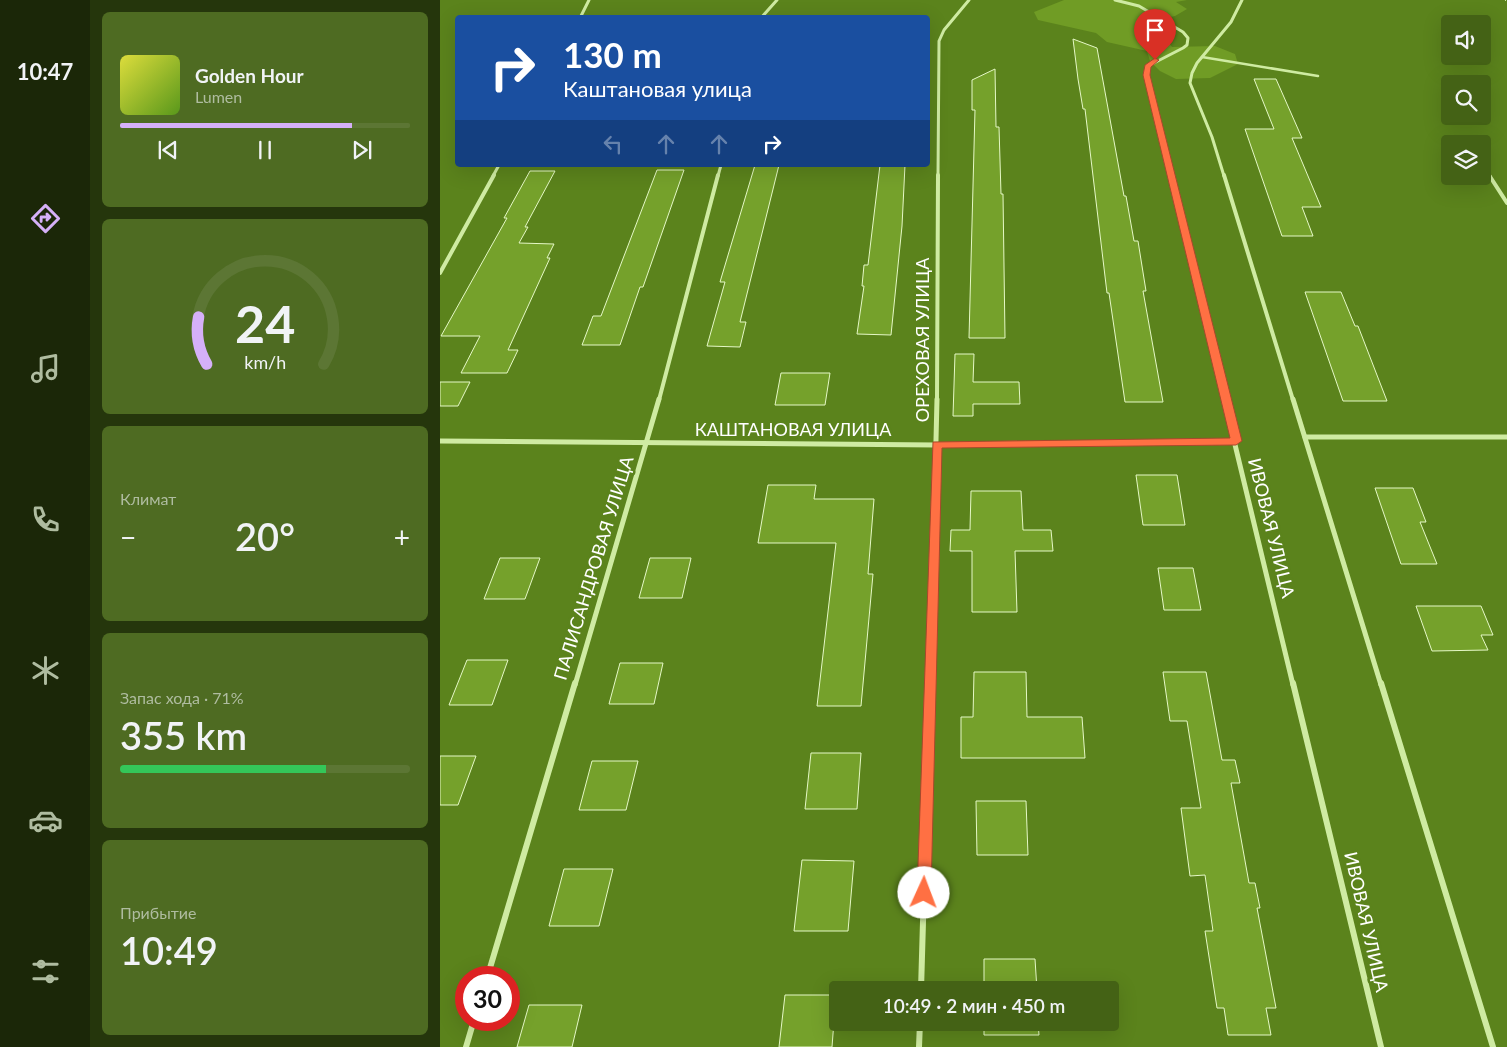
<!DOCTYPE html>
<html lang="ru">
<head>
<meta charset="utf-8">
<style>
  body { margin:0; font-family:Lato,sans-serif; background:#4e6b22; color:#f1f3f6; height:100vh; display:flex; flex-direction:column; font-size:19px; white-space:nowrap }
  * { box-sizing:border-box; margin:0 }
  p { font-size:16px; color:#afbca0 }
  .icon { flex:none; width:28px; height:28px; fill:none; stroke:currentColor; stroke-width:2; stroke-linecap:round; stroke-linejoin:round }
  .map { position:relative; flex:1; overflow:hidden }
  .side { display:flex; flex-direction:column; gap:12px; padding:12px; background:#25360c; width:350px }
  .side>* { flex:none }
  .top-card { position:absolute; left:15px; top:15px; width:475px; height:152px; border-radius:5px; box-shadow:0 5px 20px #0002; background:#1a4fa0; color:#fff; overflow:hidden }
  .controls { position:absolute; left:1001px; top:15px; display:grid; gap:10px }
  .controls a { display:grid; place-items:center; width:50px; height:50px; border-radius:5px; background:#446215; box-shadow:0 5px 20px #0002; font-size:25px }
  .speed { position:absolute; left:15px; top:966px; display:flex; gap:10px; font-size:25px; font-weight:700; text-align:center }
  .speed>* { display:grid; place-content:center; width:65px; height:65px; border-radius:50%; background:#446215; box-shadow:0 5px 20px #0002; line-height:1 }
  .speed .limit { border:8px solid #d22; background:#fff; color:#111 }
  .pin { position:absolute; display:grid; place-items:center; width:42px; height:42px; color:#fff; margin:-51px -21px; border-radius:50% 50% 50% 0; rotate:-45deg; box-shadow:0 0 5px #0007 }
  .pin .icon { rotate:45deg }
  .me { position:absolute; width:55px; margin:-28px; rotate:2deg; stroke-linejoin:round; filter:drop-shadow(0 0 4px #0008) }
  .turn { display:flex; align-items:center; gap:18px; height:105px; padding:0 25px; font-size:22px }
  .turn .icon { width:65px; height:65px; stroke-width:2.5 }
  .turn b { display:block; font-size:35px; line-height:42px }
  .lanes { display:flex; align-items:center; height:48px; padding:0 25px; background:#0003; justify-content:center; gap:25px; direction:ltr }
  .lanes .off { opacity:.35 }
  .big { font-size:38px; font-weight:600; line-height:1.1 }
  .side .card { flex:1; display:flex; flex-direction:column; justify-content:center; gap:8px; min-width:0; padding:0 18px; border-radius:8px; background:#4e6b22 }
  .side .dial { align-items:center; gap:0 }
  .dial svg { height:130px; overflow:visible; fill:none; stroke:#5c7634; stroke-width:7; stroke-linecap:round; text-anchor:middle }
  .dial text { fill:#f1f3f6; stroke:none }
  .song { display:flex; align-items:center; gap:15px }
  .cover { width:60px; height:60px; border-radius:8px; background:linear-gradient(135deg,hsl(60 70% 55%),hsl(90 70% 35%)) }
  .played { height:5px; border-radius:2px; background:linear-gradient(90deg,#d5b0f8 80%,#5c7634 80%) }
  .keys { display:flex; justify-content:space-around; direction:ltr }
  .heat { display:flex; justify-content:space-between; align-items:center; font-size:28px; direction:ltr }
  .charge { height:8px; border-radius:4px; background:linear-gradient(90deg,#34c759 71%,#5c7634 0) }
  .trip { position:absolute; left:389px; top:981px; width:290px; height:50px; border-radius:5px; background:#446215; box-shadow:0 5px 20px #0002; font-weight:600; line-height:50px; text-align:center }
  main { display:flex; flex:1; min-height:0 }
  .dock { display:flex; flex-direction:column; width:90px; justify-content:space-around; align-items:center; background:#1b2708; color:#afbca0 }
  .dock .icon { width:35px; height:35px }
  .dock .selected { color:#d5b0f8 }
  .dock b { font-size:22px; color:#f1f3f6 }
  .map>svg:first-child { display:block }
</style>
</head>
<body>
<main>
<nav class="dock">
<b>10:47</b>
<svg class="icon selected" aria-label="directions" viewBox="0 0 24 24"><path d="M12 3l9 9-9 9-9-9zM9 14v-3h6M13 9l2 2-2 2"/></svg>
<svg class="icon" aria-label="music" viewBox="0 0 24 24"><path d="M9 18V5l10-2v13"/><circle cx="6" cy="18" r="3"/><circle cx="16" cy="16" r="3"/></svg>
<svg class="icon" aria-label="phone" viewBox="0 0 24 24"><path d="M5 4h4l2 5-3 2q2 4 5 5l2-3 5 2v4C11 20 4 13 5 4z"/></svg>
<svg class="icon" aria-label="climate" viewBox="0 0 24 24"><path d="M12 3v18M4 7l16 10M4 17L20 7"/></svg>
<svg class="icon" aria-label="car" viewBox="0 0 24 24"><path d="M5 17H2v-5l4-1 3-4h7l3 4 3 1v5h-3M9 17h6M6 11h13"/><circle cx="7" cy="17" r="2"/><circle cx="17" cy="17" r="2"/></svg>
<svg class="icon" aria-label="filters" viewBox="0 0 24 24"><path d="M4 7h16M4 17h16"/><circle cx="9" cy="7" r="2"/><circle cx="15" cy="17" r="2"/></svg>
</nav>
<section class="side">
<div class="card">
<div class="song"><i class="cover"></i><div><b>Golden Hour</b><p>Lumen</p></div></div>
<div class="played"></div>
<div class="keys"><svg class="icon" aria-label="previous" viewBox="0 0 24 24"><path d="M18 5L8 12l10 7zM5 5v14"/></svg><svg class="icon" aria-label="pause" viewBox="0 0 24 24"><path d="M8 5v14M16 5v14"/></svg><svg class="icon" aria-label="next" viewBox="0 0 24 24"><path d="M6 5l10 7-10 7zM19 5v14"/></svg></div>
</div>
<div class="card dial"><svg viewBox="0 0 100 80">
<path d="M14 69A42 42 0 1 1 86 69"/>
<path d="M14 69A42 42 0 0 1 9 40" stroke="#d5b0f8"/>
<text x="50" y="56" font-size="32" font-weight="700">24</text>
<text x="50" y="72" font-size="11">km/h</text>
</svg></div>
<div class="card"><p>Климат</p>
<div class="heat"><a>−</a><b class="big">20°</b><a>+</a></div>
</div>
<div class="card"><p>Запас хода · 71%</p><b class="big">355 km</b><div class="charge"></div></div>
<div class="card"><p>Прибытие</p><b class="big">10:49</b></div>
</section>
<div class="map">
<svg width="1067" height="1047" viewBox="0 0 1067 1047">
  <rect width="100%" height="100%" fill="#5b831c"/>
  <polygon fill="#709c25" points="624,0 747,0 736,2 747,9 735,16 717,20 725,38 732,47 775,46 795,54 798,64 770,78 736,79 720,71 710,61 707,51 667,42 656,33 598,20 594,12"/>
  <g fill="#75a12b" stroke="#e5f8c6">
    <polygon points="633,39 657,48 684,196 686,196 694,241 698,241 706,291 703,291 723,402 685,402 669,293 667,293 645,109 643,109 638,79"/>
    <polygon points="555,69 556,127 559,127 561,194 563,194 565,338 529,338 535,110 532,110 532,80"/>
    <polygon points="814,79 836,79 862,138 852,138 881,207 862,207 873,236 842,236 805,129 834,129"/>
    <polygon points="315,165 339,165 300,322 306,322 300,347 267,346 285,282 280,282"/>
    <polygon points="440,165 465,165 462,226 451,335 417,334 424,286 422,286 424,265 428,265"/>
    <polygon points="217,170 244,170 203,287 200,287 180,345 142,345 153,316 161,316"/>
    <polygon points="90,171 115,171 85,227 88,227 79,243 114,244 107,258 110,258 68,350 78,350 67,373 21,373 40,336 1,336 67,218 64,218"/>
    <polygon points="865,292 901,292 915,326 918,326 947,401 903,401"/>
    <polygon points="515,354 534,354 533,382 579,382 580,404 533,404 533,416 513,416"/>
    <polygon points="341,373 390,373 385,405 335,405"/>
    <polygon points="0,382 30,382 18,406 0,406"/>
    <polygon points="696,475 737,475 745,525 703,525"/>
    <polygon points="328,485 376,485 374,499 434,499 428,574 433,574 421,706 377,706 396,543 318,543"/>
    <polygon points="935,488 973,488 986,522 980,522 997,564 961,564"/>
    <polygon points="531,491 581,491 583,530 611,530 613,551 575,551 577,612 532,612 532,551 510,551 511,530 530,530"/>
    <polygon points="60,558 100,558 85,599 44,599"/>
    <polygon points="210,558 251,558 242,598 199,598"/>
    <polygon points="718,568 753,568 761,610 724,610"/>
    <polygon points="976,606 1041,606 1053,635 1041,635 1048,650 992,651"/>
    <polygon points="27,660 68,660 52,705 9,705"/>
    <polygon points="180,663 223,663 214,704 169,704"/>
    <polygon points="534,672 586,672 587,717 642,717 645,758 521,758 521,717 533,717"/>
    <polygon points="723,672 766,672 782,760 795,760 800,783 791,783 809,883 815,883 820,908 817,908 836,1008 826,1008 831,1035 788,1035 784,1008 777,1008 765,931 773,931 765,875 750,876 741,808 761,808 747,721 730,721"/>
    <polygon points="371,753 421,753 417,809 365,809"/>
    <polygon points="0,756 36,756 18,805 0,805"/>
    <polygon points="152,761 198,761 186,810 139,810"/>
    <polygon points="536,801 586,801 588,855 537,855"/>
    <polygon points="362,860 414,861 408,931 354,931"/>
    <polygon points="124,869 173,869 159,926 109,926"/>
    <polygon points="544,959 595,959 597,990 544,990"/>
    <polygon points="345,995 396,995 392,1047 339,1047"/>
    <polygon points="89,1005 142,1005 132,1047 77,1047"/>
    <polygon points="544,1022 598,1022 599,1035 544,1035"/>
  </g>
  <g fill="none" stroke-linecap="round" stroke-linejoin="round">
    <polyline stroke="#cfeba2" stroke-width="2" stroke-dasharray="1 2.5" stroke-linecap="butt" points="1065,0 1067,0"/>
    <polyline stroke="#cfeba2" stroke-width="2.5" points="762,57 878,76"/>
    <g stroke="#cfeba2" stroke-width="3">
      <polyline points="675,0 699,6 743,32 748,38 747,45 743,48 708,66 706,75 730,176"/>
      <polyline points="140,18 149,0"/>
      <polyline points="321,18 337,0"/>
      <polyline points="1045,169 1050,176"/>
      <polyline points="53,176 59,165"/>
      <polyline points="278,176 281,165"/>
      <polyline points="498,176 499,41 504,30 529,0"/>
      <polyline points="784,176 772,137 750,83 752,73 757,63 791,22 802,0"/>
    </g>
    <g stroke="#cfeba2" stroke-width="4">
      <polyline points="730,175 785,400"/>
      <polyline points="784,175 853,400"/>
      <polyline points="1049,175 1067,203"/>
      <polyline points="0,273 54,175"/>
      <polyline points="219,400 278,175"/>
      <polyline points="497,400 498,175"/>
    </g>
    <g stroke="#cfeba2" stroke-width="5">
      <polyline points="784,399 853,685"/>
      <polyline points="853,399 941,685"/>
      <polyline points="865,437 1067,437"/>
      <polyline points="0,441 497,445 796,441"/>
      <polyline points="135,685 219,399"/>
      <polyline points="490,685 497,399"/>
    </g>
    <g stroke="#cfeba2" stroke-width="6">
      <polyline points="853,683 941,1047"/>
      <polyline points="941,683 1053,1047"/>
      <polyline points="47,978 135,683"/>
      <polyline points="481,990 490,683"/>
      <polyline points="26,1047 34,1020"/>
      <polyline points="479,1047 480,1022"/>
    </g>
  </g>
  <polygon fill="#ff7043" stroke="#a6492c" points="715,58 719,60 711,67 710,75 802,441 796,445 502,448 491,893 489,898 484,900 479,898 477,893 493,442 790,438 703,75 705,65"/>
  <g text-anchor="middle" stroke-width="5" stroke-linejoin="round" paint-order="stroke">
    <g font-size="18" fill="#fff" stroke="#5b831c">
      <text transform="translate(483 340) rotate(-90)" y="6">ОРЕХОВАЯ УЛИЦА</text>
      <text x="353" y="436">КАШТАНОВАЯ УЛИЦА</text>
      <text transform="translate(831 528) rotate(76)" y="6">ИВОВАЯ УЛИЦА</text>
      <text transform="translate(154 568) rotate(-73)" y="6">ПАЛИСАНДРОВАЯ УЛИЦА</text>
      <text transform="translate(926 922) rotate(77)" y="6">ИВОВАЯ УЛИЦА</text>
    </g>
  </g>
</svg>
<div class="controls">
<a><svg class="icon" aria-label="sound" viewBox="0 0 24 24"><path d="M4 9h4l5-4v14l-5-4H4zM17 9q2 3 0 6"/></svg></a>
<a><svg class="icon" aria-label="search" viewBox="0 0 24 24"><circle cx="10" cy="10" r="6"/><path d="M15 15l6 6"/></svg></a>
<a><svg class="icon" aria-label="layers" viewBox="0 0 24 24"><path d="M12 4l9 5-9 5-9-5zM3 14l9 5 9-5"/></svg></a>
</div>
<div class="speed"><div class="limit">30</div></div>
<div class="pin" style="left:715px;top:60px;background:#d93025"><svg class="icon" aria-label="arrive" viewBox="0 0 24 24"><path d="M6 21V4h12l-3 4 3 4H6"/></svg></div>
<svg class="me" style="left:484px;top:893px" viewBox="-20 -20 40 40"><circle r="19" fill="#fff"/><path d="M0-13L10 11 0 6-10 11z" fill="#ff7043"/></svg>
<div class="trip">10:49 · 2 мин · 450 m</div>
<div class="top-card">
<div class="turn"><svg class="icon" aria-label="right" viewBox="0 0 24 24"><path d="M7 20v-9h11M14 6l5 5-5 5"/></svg><div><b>130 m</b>Каштановая улица</div></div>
<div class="lanes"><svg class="icon off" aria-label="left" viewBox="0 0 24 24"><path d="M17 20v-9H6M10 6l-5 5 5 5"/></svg><svg class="icon off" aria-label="ahead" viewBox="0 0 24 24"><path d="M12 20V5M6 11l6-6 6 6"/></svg><svg class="icon off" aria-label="ahead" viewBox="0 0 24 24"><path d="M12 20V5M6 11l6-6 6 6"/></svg><svg class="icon" aria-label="right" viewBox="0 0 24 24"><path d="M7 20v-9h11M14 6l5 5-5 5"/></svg></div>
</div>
</div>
</main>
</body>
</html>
